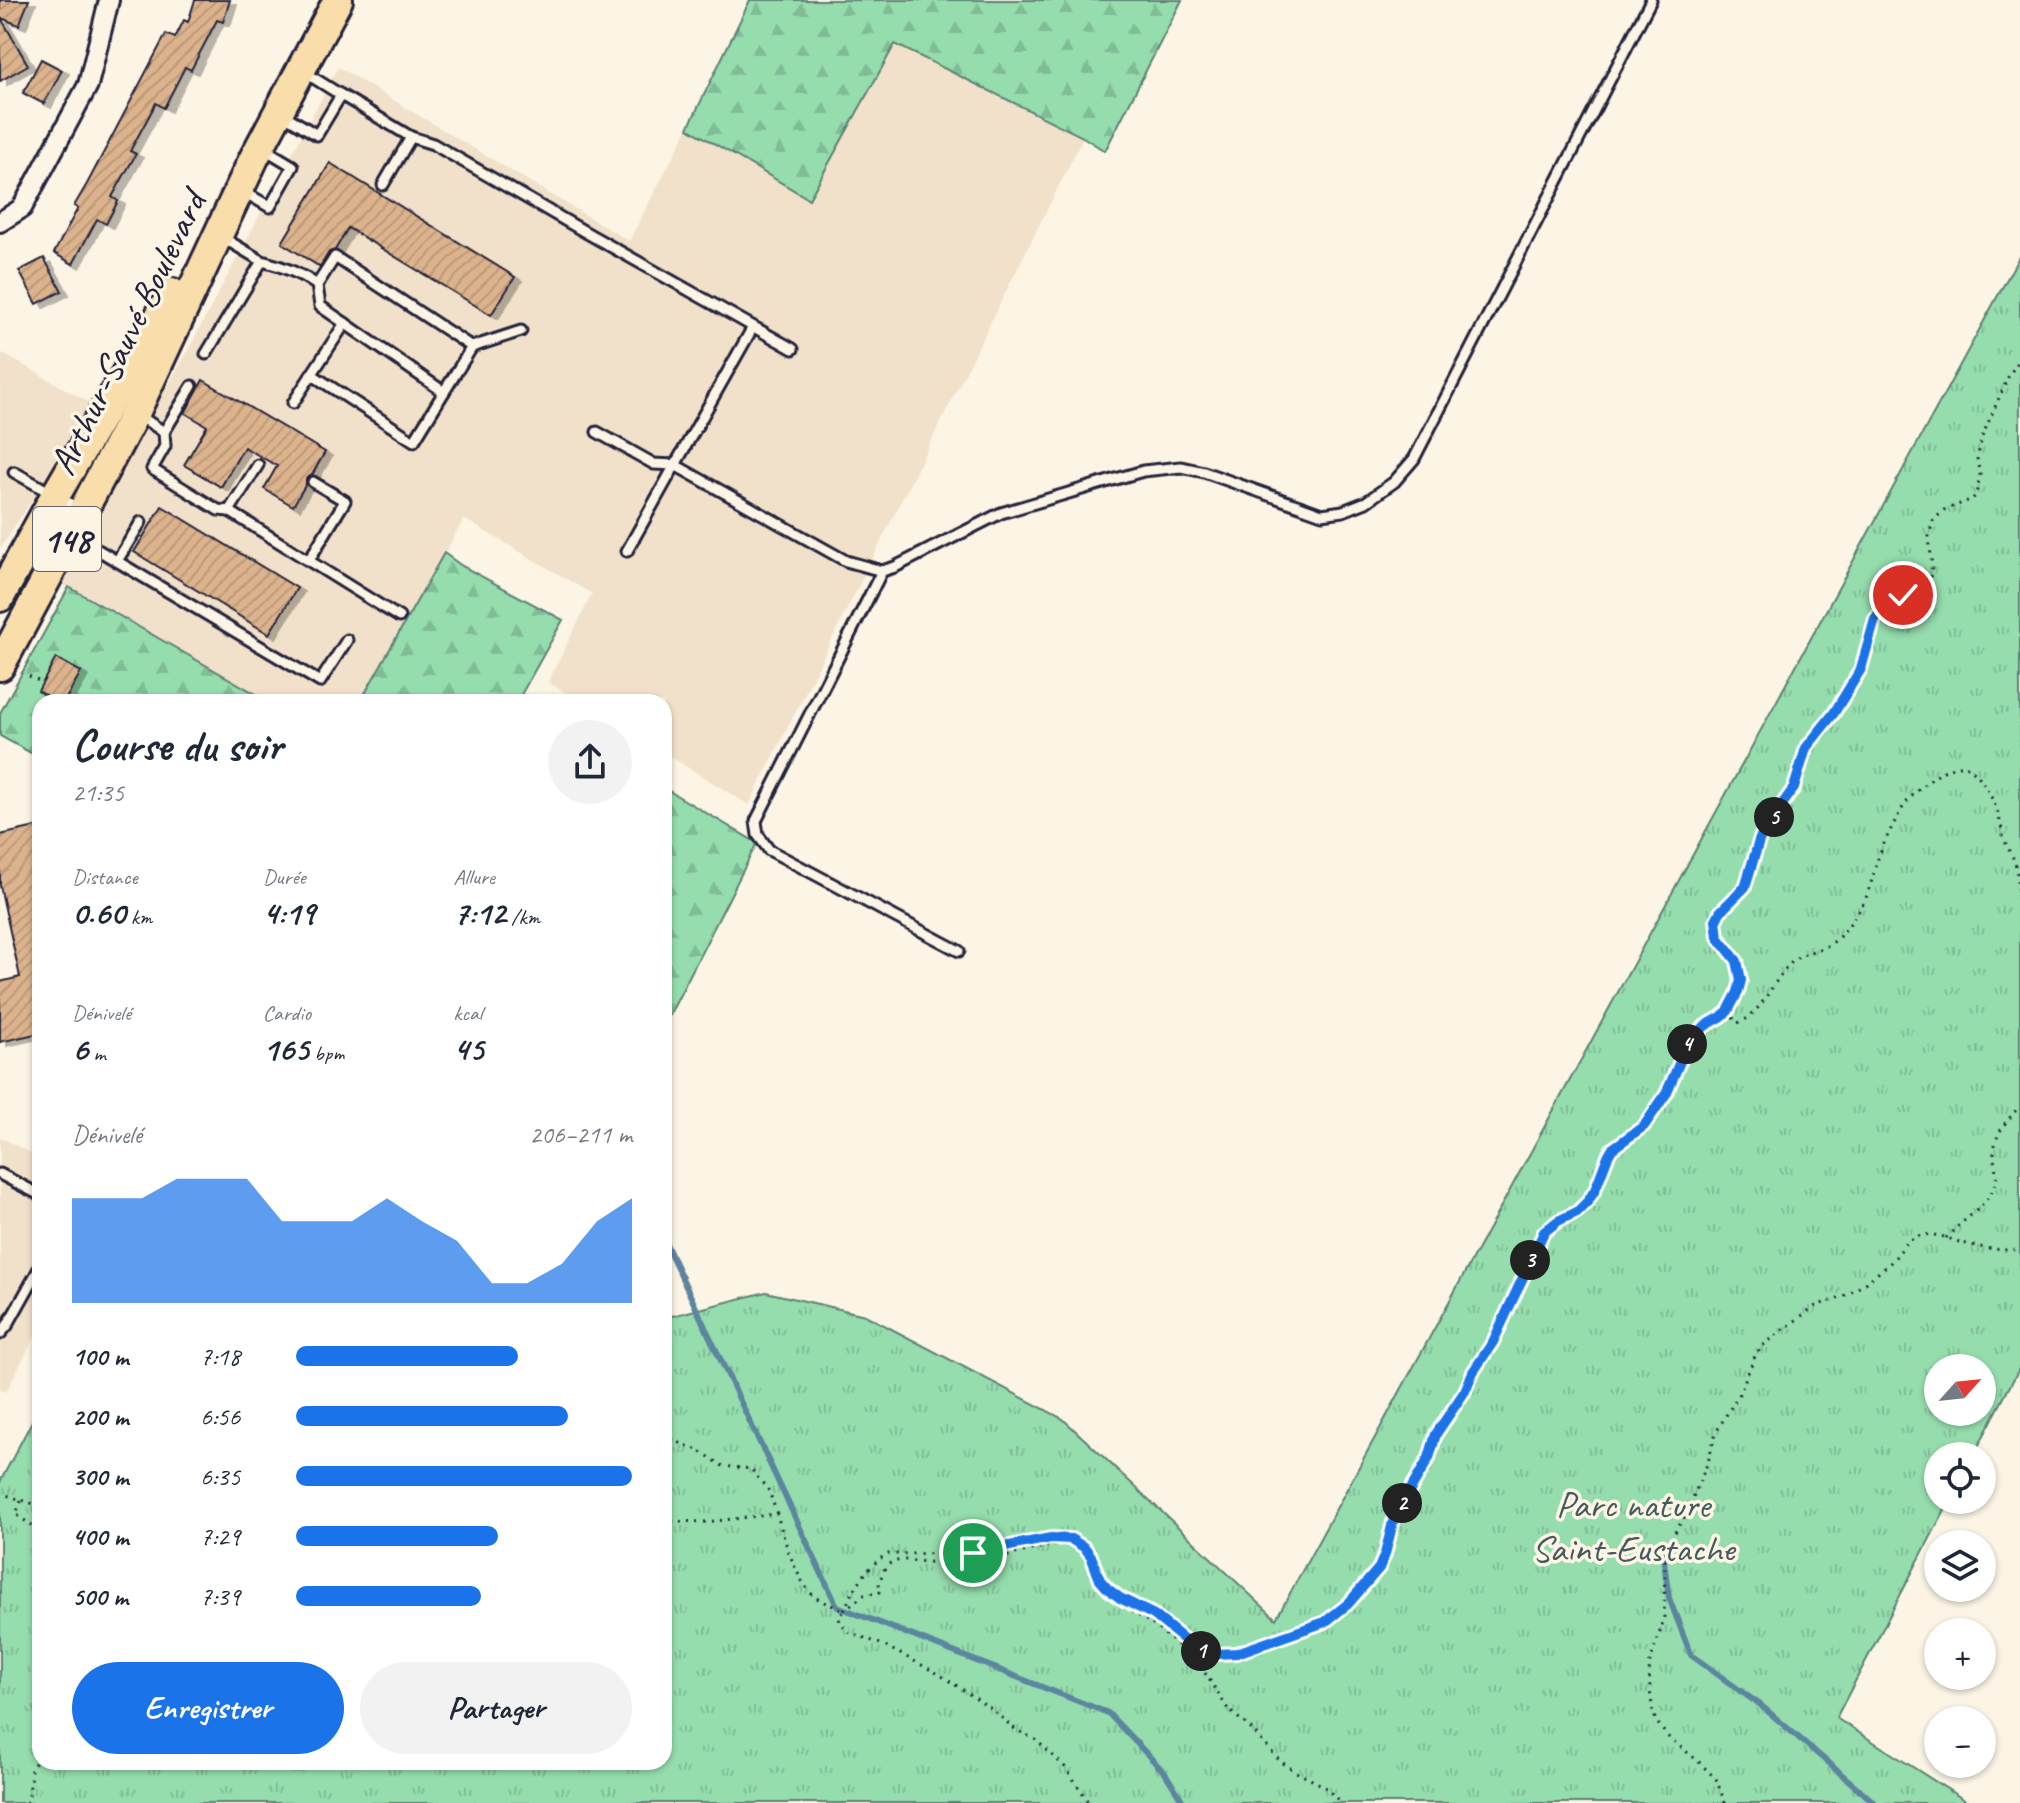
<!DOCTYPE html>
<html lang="fr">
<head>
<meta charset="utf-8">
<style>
	:root { --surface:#fff; --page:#f2f2f3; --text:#1f2937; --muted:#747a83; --accent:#1a73e8 }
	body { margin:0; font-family:Caveat,sans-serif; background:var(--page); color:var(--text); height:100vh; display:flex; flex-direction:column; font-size:30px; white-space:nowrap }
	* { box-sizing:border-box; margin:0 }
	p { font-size:26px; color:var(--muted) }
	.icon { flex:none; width:44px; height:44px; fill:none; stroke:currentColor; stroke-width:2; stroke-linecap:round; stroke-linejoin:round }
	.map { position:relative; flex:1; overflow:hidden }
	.drawer { position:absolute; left:32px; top:694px; width:640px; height:1076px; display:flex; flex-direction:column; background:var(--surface); border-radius:24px; box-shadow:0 2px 6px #0004 }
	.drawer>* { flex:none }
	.needle { width:52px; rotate:63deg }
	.controls { position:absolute; left:1924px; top:1354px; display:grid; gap:16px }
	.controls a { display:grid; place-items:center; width:72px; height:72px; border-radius:50%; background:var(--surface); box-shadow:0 2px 6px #0004; font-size:40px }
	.pin { position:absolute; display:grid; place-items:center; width:68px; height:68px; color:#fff; margin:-34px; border:4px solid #fff; border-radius:50%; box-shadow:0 2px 8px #0007 }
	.km { position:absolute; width:40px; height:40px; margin:-20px; border-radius:50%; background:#222; color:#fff; font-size:22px; line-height:40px; text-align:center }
	.round { display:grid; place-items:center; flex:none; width:84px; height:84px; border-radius:42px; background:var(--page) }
	.headline { display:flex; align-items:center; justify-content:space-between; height:136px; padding:0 40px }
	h1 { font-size:44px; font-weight:600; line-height:60px }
	.stats { display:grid; grid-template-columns:repeat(3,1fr); gap:12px; height:136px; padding:8px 40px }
	.stats div { display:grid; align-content:center }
	.stats b { font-size:34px; font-weight:600 }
	.stats small { font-size:22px; font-weight:400 }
	.stats p { font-size:22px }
	.chart { height:224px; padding:16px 40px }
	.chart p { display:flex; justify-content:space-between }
	.chart svg { width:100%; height:144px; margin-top:8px; fill:var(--accent); opacity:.7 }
	.button { display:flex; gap:16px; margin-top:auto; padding:16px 40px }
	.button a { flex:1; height:92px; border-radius:48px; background:var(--accent); color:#fff; font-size:32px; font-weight:600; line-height:92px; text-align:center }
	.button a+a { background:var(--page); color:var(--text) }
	ul { padding:0 40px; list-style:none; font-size:26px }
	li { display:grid; grid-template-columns:128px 96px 1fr; align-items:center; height:60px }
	li i { height:20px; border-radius:10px; background:var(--accent) }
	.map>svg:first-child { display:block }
	.built { fill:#f2e1ca }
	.forest { fill:url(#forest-firs); stroke:#5c8074; stroke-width:2 }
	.park { fill:url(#park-tufts); stroke:#5c8074; stroke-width:2; fill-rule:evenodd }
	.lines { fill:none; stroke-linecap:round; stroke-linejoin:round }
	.stream { stroke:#5b859f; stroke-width:6 }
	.building { fill:url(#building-hatch); stroke:#22223b; stroke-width:2; filter:url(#shadow) }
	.service-casing { stroke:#22223b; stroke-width:15 }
	.minor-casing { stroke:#22223b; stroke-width:24 }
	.primary-casing { stroke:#22223b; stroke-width:34 }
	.path { stroke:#22223b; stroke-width:3; stroke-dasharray:2 6; stroke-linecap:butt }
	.service { stroke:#fcf5e5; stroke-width:9 }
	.minor { stroke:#fcf5e5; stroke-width:18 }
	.primary { stroke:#f9deab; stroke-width:28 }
	.route-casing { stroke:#fff; stroke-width:16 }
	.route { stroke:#1a73e8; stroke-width:10 }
	.labels { text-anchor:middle; stroke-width:7; stroke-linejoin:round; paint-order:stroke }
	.shield { fill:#fcf5e5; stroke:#63616e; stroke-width:2 }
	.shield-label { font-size:36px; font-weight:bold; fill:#22223b }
	.street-label { font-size:38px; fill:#22223b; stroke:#fcf5e5 }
	.park-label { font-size:38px; fill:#445a5d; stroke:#fcf5e5 }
</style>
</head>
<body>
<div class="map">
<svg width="2020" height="1803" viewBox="0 0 2020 1803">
	<defs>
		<pattern id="forest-firs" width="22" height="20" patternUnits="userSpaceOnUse" patternTransform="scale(2)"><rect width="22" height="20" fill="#95ddad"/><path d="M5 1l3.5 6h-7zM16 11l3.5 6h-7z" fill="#80bd96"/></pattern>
		<pattern id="park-tufts" width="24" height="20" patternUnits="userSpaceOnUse" patternTransform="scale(2)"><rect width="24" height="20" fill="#95ddad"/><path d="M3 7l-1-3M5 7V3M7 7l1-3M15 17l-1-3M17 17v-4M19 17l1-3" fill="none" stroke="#80bd96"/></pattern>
		<pattern id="building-hatch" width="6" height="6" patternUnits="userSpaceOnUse" patternTransform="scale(2)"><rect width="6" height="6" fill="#dcb38c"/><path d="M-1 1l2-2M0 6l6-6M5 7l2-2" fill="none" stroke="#bc9a7a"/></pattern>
		<filter id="shadow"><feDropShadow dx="7" dy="4" stdDeviation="0" flood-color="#0004"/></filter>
	</defs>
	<rect width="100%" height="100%" fill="#fcf5e5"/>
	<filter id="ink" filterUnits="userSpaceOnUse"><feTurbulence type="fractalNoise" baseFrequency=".0125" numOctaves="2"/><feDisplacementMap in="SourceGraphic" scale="16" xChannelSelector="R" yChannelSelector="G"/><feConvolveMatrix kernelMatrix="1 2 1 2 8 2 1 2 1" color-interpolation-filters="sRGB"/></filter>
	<g filter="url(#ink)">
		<!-- built -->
		<g class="built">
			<polygon points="895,44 1083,138 749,805 664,753 664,702 581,702 548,682 592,594 464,519 360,702 270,702 55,580 186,354 338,67 629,241 688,128 810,198"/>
			<polygon points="0,352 94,405 0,549"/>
			<polygon points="0,1137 40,1158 40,1327 6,1392 0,1389"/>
		</g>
		<!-- forest -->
		<g class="forest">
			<polygon points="750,0 1182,0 1105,151 1083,137 895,44 809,199 688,128"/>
			<polygon points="444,553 462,566 563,620 518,700 520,702 360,702"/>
			<polygon points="69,587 270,702 40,702 40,758 0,736 0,713"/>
			<polygon points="664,788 757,843 664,1026"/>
		</g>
		<!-- park -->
		<path class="park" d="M2020 255V1367L1973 1456H1938V1500H1950L1836 1718 1969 1803H0V1482L40 1406V1762H664V1318L766 1292 865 1315 1063 1419 1276 1619ZM1938 1368H1982V1412H1938Z"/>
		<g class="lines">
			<!-- stream -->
			<g class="stream">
				<polyline points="664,1240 837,1606 1108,1713 1165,1773 1184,1803"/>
				<polyline points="1663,1555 1669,1598 1691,1655 1764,1708 1875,1803"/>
			</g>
		</g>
		<!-- building -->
		<g class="building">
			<polygon points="0,0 29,0 19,25 1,18 28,65 0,81"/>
			<polygon points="195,0 230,0 223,22 217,20 191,70 185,67 164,108 156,103 130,151 136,154 112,197 118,201 106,224 97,219 73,264 54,253 78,208 74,206 87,184 166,34 175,38 184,20 188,22"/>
			<polygon points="41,59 62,70 44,104 23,93"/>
			<polygon points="330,163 515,277 491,315 348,228 335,250 329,252 320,267 282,243"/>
			<polygon points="44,258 62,291 37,304 19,271"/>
			<polygon points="203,380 325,452 312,475 306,479 306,484 293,506 264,489 277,466 244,447 221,487 184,465 207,426 185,413"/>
			<polygon points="162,506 297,588 269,634 134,552"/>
			<polygon points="56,658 81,672 64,702 42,702 45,695 38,691"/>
			<polygon points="40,826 40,1033 0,1042 0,982 20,977 0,886 0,835"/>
		</g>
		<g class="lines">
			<defs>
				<g id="service">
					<polyline points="341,95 411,137 383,185"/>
					<polyline points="281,113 317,135 341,95 304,72"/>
					<polyline points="411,137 433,144 587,233 793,349"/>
					<polyline points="244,192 270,207 293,166 263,148"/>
					<path d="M262 261C282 266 299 272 317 285L320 306 444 392 472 347 335 257 317 285"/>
					<polyline points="753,327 675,465 846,561 882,571 895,567 1001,513 1143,471 1181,467 1204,472 1322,514 1343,511 1366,502 1394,482 1414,459 1651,0"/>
					<polyline points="472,347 521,331"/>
					<polyline points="206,354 262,261 220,236"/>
					<polyline points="311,374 414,441 444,392"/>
					<polyline points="293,403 345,323"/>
					<polyline points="138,415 164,432 165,446 152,469 218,510 229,511 399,617"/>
					<polyline points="164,432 192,386"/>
					<polyline points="597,432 654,464 675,465 627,551"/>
					<polyline points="14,472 81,510"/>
					<polyline points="229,511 258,465"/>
					<polyline points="46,519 320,682 347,640"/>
					<polyline points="309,560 345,501 313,482"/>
					<polyline points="117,561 141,522"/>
					<polyline points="882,571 756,821 758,835 769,850 959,951"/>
					<polyline points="0,1174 40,1195"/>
					<polyline points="0,1334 7,1326 40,1267"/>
				</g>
				<polyline id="minor" points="0,222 22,208 88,85 109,0"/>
				<g id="primary">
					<polyline points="0,597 55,496 173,293"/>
					<polyline points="0,666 135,413 254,158 338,0"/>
				</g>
			</defs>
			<!-- service casing -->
			<use href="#service" class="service-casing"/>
			<!-- minor casing -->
			<use href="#minor" class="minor-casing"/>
			<!-- primary casing -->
			<use href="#primary" class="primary-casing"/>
			<!-- path -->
			<g class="path">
				<polyline points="29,676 42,683"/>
				<path d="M1728 1011 1737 1023C1759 1018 1773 981 1789 965 1800 953 1813 952 1827 946 1839 940 1848 926 1856 915 1868 899 1871 883 1876 864 1882 847 1890 830 1899 814 1908 797 1926 782 1942 772 1968 757 1977 772 1989 793 1994 802 1998 811 2000 821 2002 827 2002 833 2004 839 2008 849 2014 857 2016 867 2019 884 2016 900 2020 916"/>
				<path d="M1946 1238C1961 1220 1985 1209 1994 1187 1999 1176 1994 1166 1994 1155 1994 1134 2007 1120 2020 1106"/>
				<polyline points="664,1440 670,1439 698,1450 723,1466 751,1469 769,1491 777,1514"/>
				<polyline points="0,1493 40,1506"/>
				<polyline points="21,1501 16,1514 40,1532"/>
				<path d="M664 1521 706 1522 777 1514C783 1536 796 1581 814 1596 822 1602 834 1606 844 1610L839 1617 840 1622 849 1632 883 1645 939 1674 990 1708 1015 1729 1036 1740 1066 1768 1089 1803"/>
				<path d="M844 1610C854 1589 867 1565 888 1554L973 1553 1036 1540 1062 1538 1071 1539 1085 1548 1091 1556 1100 1580 1120 1598 1154 1615 1197 1650 1225 1655 1237 1653 1325 1622 1341 1612 1372 1578 1385 1554 1394 1518 1429 1458 1436 1434 1465 1391 1473 1372 1493 1342 1544 1232 1558 1221 1577 1212 1588 1201 1595 1190 1612 1149 1644 1126 1666 1094 1688 1043 1705 1026 1721 1017 1728 1011 1738 992 1741 980 1737 961 1718 937 1716 928 1720 912 1745 887 1759 841 1763 831 1794 788 1806 748 1834 713 1861 669 1875 619 1890 601 1923 585 1930 578 1932 568 1929 536 1933 521 1944 510 1973 499 1976 494 1980 475 1977 460 1982 437 2009 375 2020 359"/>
				<polyline points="844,1610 864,1595 880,1592 879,1583 884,1570 889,1564 896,1561 905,1560 940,1563 984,1562 1051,1545 1074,1544 1085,1551 1092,1570 1105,1591 1118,1603 1149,1622 1178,1645 1205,1673 1228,1709 1250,1728 1280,1761 1298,1773 1324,1786 1341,1803"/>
				<polyline points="26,1803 29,1796 31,1770 40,1755"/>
				<path d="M1725 1803 1716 1779 1697 1760 1667 1736 1656 1721 1653 1713 1650 1690 1649 1665 1664 1619 1665 1553 1668 1543 1684 1518 1694 1495 1708 1462 1716 1432 1739 1394 1754 1358 1761 1347 1812 1308C1825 1301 1839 1301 1852 1292 1865 1283 1879 1273 1891 1262 1901 1252 1907 1237 1923 1235 1935 1233 1947 1238 1959 1242 1977 1247 2001 1252 2020 1249"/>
			</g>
			<!-- service -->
			<use href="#service" class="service"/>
			<!-- minor -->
			<use href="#minor" class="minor"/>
			<!-- primary -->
			<use href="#primary" class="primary"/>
		</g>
	</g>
	<g class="lines" filter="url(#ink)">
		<defs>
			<polyline id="route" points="973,1553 1051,1538 1071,1539 1085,1548 1091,1556 1100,1580 1108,1589 1120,1598 1154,1615 1197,1650 1216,1654 1237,1653 1325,1622 1348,1604 1379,1568 1385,1554 1394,1518 1429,1458 1436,1434 1465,1391 1473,1372 1493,1342 1544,1232 1558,1221 1577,1212 1588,1201 1595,1190 1608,1156 1612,1149 1644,1126 1666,1094 1688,1043 1705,1026 1721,1017 1728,1011 1738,992 1741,980 1737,961 1718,937 1716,920 1720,912 1745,887 1759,841 1763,831 1794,788 1806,748 1834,713 1861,669 1875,619 1890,601 1903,595"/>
		</defs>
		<!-- route casing -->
		<use href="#route" class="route-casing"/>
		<!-- route -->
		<use href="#route" class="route"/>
	</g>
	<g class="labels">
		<!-- shield labels -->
		<rect class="shield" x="33" y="507" width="68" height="64" rx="6"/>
		<g class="shield-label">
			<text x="67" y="552">148</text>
		</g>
		<!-- street labels -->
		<g class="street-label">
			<text transform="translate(127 333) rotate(-64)" y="13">Arthur-Sauvé Boulevard</text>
		</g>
		<!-- park labels -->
		<g class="park-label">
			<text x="1633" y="1517">Parc nature<tspan x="1633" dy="44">Saint-Eustache</tspan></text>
		</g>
	</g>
</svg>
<div class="controls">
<a><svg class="needle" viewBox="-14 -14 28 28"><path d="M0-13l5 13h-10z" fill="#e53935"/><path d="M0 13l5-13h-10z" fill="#747a83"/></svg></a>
<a><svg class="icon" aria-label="locate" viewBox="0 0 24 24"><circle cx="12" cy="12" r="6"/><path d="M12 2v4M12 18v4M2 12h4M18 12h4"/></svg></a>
<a><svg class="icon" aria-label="layers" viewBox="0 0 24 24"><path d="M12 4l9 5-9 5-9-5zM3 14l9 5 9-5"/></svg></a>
<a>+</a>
<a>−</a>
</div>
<div class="pin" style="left:973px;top:1553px;background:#1e9e55"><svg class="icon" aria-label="arrive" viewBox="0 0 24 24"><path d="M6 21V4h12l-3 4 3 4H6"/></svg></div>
<div class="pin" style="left:1903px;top:595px;background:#d93025"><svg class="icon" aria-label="check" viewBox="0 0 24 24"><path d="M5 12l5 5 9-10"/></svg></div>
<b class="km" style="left:1201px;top:1651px">1</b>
<b class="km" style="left:1402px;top:1503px">2</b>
<b class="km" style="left:1530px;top:1260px">3</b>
<b class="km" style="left:1687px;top:1044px">4</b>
<b class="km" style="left:1774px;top:817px">5</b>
<section class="drawer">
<div class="headline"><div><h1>Course du soir</h1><p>21:35</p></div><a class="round"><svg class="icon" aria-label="share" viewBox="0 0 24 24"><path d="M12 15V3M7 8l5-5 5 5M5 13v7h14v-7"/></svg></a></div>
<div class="stats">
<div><p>Distance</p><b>0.60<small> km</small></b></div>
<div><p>Durée</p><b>4:19</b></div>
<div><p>Allure</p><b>7:12<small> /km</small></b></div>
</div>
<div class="stats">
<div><p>Dénivelé</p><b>6<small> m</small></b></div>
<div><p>Cardio</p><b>165<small> bpm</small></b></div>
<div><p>kcal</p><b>45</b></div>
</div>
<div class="chart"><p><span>Dénivelé</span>206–211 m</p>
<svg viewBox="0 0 160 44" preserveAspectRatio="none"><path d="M0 44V12L10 12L20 12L30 6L40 6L50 6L60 19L70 19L80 19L90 12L100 19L110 25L120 38L130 38L140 32L150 19L160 12V44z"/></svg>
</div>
<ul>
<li><b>100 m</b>7:18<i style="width:66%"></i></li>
<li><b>200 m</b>6:56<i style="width:81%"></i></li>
<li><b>300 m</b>6:35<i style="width:100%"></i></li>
<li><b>400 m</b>7:29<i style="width:60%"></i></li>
<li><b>500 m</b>7:39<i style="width:55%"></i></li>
</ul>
<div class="button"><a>Enregistrer</a><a>Partager</a></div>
</section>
</div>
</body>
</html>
